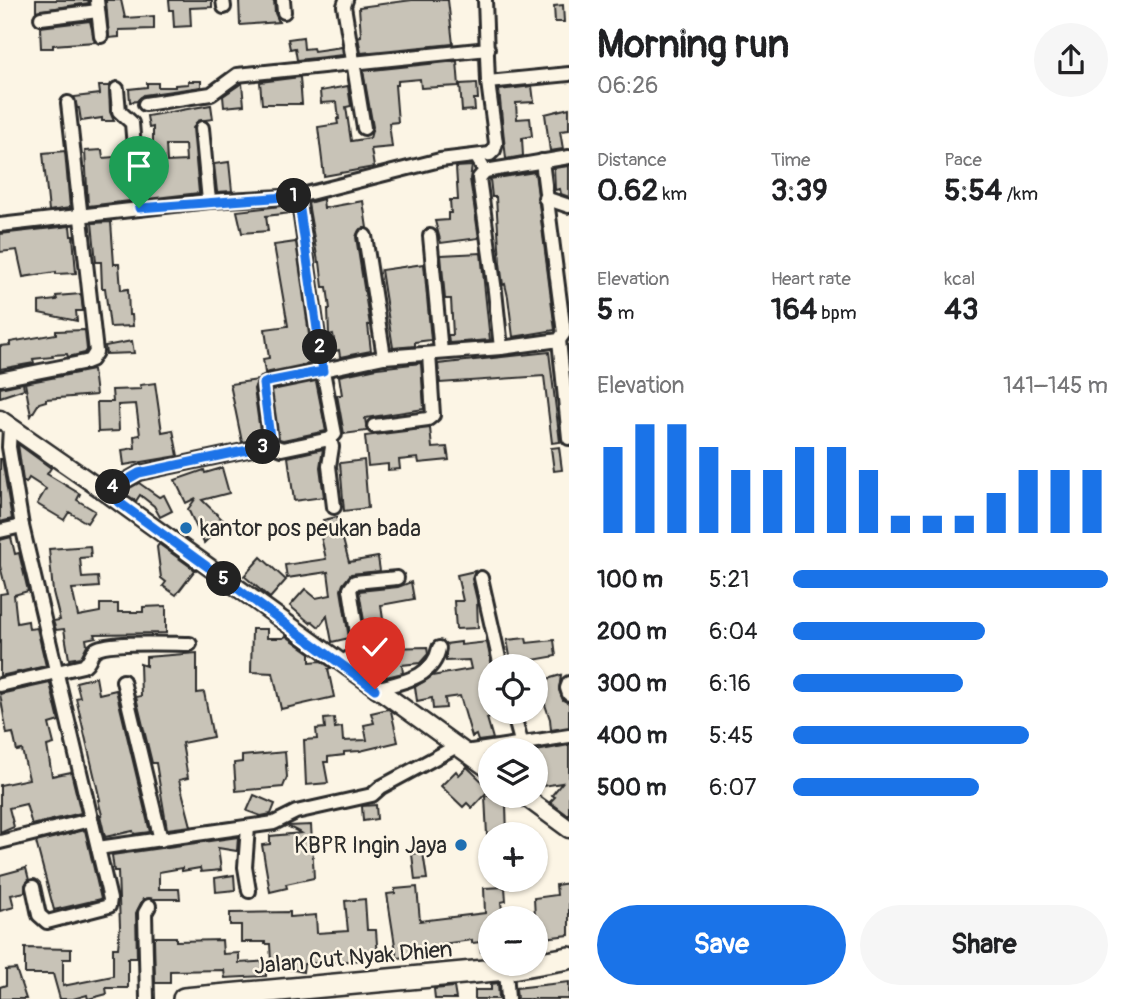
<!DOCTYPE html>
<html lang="en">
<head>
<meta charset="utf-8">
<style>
	:root { --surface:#fff; --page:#f6f6f6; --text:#202124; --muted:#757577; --accent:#1a73e8 }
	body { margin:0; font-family:Pangolin,sans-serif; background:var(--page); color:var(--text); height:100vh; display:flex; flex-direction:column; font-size:26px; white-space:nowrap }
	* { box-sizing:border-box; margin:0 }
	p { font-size:23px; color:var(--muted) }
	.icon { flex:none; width:38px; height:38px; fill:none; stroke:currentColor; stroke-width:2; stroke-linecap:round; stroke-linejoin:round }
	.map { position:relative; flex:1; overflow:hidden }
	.panel { display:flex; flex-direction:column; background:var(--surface); width:567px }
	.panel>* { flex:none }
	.buttons { position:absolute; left:478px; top:654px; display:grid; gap:14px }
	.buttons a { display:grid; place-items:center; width:70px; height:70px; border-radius:50%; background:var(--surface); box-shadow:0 2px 5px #0004; font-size:35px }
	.pin { position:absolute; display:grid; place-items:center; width:60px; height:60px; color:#fff; margin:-72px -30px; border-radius:50% 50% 50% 0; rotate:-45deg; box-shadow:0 0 7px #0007 }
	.pin .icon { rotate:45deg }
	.km { position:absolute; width:35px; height:35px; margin:-18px; border-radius:50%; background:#222; color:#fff; font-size:19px; line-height:35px; text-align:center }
	.round { display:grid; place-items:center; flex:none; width:74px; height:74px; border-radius:37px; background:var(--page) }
	.overview { display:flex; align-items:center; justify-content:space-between; height:119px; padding:0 28px }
	h1 { font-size:38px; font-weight:700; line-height:52px }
	.metrics { display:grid; grid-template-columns:repeat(3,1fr); gap:10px; height:119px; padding:7px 28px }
	.metrics div { display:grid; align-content:center }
	.metrics b { font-size:30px; font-weight:700 }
	.metrics small { font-size:19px; font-weight:400 }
	.metrics p { font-size:19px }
	.chart { height:196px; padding:14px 28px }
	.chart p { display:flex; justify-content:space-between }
	.chart svg { width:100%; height:126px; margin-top:7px; stroke:var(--accent); stroke-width:6 }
	.button { display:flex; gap:14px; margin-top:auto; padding:14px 28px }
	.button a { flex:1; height:80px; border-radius:42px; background:var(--accent); color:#fff; font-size:28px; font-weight:700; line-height:80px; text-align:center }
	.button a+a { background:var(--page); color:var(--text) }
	ul { padding:0 28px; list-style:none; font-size:23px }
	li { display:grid; grid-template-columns:112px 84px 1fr; align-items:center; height:52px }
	li i { height:18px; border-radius:9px; background:var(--accent) }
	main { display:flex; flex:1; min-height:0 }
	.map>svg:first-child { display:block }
	.building { fill:#c8c3b7; stroke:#2b2b2b; stroke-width:2; fill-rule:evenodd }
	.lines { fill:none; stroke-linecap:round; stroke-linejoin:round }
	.minor-casing { stroke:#2b2b2b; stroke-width:18 }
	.tertiary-casing { stroke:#2b2b2b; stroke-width:21 }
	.trunk-casing { stroke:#2b2b2b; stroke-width:26 }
	.minor { stroke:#fcf5e5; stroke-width:12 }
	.tertiary { stroke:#fcf5e5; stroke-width:16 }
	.trunk { stroke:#fcf5e5; stroke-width:21 }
	.route-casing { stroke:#fff; stroke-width:14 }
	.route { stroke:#1a73e8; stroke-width:9 }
	.poi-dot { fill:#1f6fb2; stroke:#fcf5e5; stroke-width:2.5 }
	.labels { text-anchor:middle; stroke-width:5; stroke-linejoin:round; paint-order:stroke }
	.poi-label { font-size:23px; fill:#2b2b2b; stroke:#fcf5e5; text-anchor:start }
	.street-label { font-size:23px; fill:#2b2b2b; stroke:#fcf5e5 }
</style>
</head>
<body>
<main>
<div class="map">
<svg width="569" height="999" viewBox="0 0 569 999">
	<rect width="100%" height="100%" fill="#fcf5e5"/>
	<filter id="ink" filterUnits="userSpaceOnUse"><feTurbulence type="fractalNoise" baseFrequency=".0143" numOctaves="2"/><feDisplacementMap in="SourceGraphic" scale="14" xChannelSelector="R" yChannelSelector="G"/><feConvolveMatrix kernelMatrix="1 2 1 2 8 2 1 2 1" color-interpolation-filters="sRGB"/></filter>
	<g filter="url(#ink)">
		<!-- building -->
		<g class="building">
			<polygon points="36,0 88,0 89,3 36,11"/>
			<polygon points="106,0 121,0 125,18 154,16 154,29 119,30 119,37 109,38"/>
			<polygon points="169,0 212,0 212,7 190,8 191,26 174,27 173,10 170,10"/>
			<polygon points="239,0 274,0 275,13 279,22 240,25"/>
			<polygon points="412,0 448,0 453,44 361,53 358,37 361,36 359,7"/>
			<polygon points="563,5 564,22 555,22 554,6"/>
			<polygon points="90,21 95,42 53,45 53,48 41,48 40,27"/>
			<polygon points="303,37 304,49 313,48 314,51 342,47 343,55 297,60 295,48 290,49 288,39"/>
			<polygon points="457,61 459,86 421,88 420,79 398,81 398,85 395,85 398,122 389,123 392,147 371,149 374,167 324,176 318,127 338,124 337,119 339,119 337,102 321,103 320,91 348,86 351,106 346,107 351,141 370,138 373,127 363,71"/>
			<polygon points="300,77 302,104 262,104 260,82"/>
			<polygon points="188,81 201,81 201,87 144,95 137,101 130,102 129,89 147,87 147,83 158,83 158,87 175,87 175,85 188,84"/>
			<polygon points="242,83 244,105 224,107 223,96"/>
			<polygon points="477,83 478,99 474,99 475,110 462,111 460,84"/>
			<polygon points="99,86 109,86 110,112 114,121 102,121 102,118 81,121 79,108 77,108 74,97 100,94"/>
			<polygon points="532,86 534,102 516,103 517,119 530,118 532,136 522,138 523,156 506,159 499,90"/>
			<path d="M211 105 213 119 198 121 193 128 199 193 147 199V183L151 182 150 162H146L145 149 153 148V127L149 128 147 116ZM166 145H185L186 161 167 162Z"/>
			<polygon points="569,108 569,130 560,131 563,149 550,151 545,114"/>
			<polygon points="102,150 103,158 126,156 130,201 88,206 85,151"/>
			<polygon points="65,151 70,208 49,211 43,153"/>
			<polygon points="229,162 232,191 217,192 214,164"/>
			<polygon points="472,166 470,179 479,238 441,243 435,221 448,220 448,213 451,213 450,200 458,200 456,167"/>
			<polygon points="569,166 569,197 561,194 560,189 555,190 554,168"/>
			<polygon points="535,172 555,330 513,337 508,297 505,284 503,285 500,263 496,197 492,197 490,179"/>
			<polygon points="323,199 324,208 363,201 367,228 359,230 356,237 370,325 368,325 371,351 340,357 339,350 336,351 333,334 329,335 328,309 330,309 327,287 323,287 320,262 318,262 308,203"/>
			<polygon points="290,205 292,213 266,216 268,231 242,233 237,211"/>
			<polygon points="111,222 114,264 119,264 121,290 128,289 129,315 132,315 133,326 110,327 105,288 102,288 101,262 96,262 92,223"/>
			<polygon points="70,226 71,236 73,236 76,273 56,274 56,272 23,277 17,250 0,252 0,234"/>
			<polygon points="296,242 313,363 265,373 263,359 269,358 265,329 288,326 274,245"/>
			<polygon points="481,253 490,340 449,343 448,335 453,335 451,299 445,299 441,255"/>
			<polygon points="424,264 431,340 415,342 415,346 393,348 381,270"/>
			<polygon points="81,294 83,311 76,311 77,321 39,313 39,302 57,300 56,296"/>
			<polygon points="85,330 87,350 85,353 68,357 67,354 52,355 53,357 33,359 34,363 0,369 0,346 10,345 10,342 56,334 56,331"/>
			<polygon points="132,341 134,353 106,354 105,346"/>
			<polygon points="549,352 560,442 552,443 544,376 440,383 438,364"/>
			<polygon points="421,363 424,409 365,418 367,431 344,434 337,395 342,395 339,376 377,368"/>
			<polygon points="93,370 96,395 46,399 46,401 39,403 31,416 25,383"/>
			<polygon points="258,380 254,389 261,438 242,442 230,384"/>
			<polygon points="316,381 326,431 283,440 279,439 272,390"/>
			<polygon points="23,383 24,389 0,397 0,388"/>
			<polygon points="155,383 162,432 173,430 178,456 124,465 122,450 135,448 134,436 140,435 136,404 118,405 119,431 98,432 97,402 113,402 112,390 141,389 140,385"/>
			<polygon points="430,428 432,448 447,447 449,460 419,463 418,458 399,460 400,469 388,470 388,464 368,466 365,436"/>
			<polygon points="18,444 51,468 47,474 80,494 77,500 95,511 87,523 69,512 64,520 37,504 46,489 29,478 26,483 23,481"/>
			<polygon points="559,447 562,470 554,471 551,448"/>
			<polygon points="323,449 320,467 324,497 294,501 288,457"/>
			<polygon points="0,459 2,459 12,519 0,522"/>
			<polygon points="364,460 368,508 344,511 340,463"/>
			<polygon points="222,468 229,493 202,500 225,522 204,543 188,509 196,498 186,503 175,480 204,470 205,473"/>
			<polygon points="139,483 159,497 164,495 172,511 160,517 154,506 140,495 136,501 123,492"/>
			<polygon points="337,517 349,562 378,557 380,571 351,574 343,584 341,590 349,638 332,642 327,616 319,627 312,621 310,623 290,606 305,589 316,598 331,595 328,572 287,578 285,565 326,559 321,537 327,535 323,520"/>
			<polygon points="11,537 15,554 19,553 28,591 14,595 17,623 28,621 29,629 37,628 46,666 0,676 0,594 7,593 0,566 0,540"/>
			<polygon points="159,544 195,570 176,595 163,586 166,582 161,578 157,547"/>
			<polygon points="90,546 91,557 80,558 82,578 98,577 99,587 72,589 78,616 100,612 100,604 118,604 118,612 143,612 143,607 166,606 166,633 95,634 96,637 86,639 87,645 81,657 69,659 64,629 56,630 53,621 60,620 53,592 49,549"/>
			<polygon points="261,557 286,580 270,598 244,576"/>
			<polygon points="475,571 472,579 477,600 478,628 456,629 454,601 463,601 457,575"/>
			<polygon points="411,582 414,599 381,605 387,648 427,647 428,654 420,663 402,665 403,673 386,677 385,666 379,666 378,651 365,667 359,662 368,645 359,591 398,587"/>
			<polygon points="252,629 267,629 267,638 283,638 286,636 310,653 310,662 321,661 331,668 328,669 334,697 281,709 273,673 251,672"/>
			<polygon points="526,638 527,643 554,640 556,656 533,660 534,667 512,667 507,640"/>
			<polygon points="461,642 461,645 487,642 492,667 490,667 490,717 487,718 493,739 478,741 476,735 472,737 460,696 445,698 446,708 433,709 432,698 417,701 415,687 432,676 471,669 469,660 446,661 446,644"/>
			<polygon points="197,653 197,693 204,692 213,737 182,743 188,778 179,780 191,826 167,829 156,763 152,763 136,697 141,696 140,664 146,666 146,657"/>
			<polygon points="561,675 559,690 563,700 569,703 569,727 551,730 550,719 537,682"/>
			<polygon points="96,677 99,694 116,690 150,832 134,834 133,831 105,837 100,815 102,815 98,800 100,800 76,698 80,697 76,682"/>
			<polygon points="50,683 59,721 49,724 54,744 47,746 52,776 71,772 81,813 32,825 26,804 9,808 14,827 0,833 0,785 29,779 22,750 17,751 13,733 7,734 0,694"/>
			<polygon points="388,709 391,711 398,742 360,751 344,752 344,755 328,757 328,762 324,762 328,783 306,785 304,740 317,739 316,729 325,728 324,719 334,718 335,728 342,727 343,741 367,740 364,725 374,723 371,713"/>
			<polygon points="569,745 569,816 550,802 555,797 552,795 562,783 536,787 536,751"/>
			<polygon points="285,752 287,777 283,787 236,791 234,763 242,762 242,756"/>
			<polygon points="467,767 490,789 472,808 467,803 463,807 441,786 456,771 459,775"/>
			<polygon points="254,795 275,804 271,814 261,816 247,811"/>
			<polygon points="485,796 509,796 510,805 506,805 507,835 487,835"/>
			<polygon points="376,805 377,819 363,821 362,806"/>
			<polygon points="311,825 314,878 286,884 287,888 270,892 262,845 270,844 270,836 301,833 287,826"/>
			<polygon points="85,830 101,899 54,910 36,842"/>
			<polygon points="238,837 237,851 218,848 221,870 201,872 200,868 182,871 182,868 159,872 159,889 179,889 180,899 143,899 136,913 137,958 128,958 128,988 106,988 107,994 88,999 87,995 73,999 60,999 53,974 25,974 25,948 71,949 71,959 63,959 63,986 113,976 113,948 118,948 120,927 118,871 114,871 112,855"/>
			<polygon points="423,852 427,879 415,880 412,854"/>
			<polygon points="26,868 29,880 25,885 25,892 11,895 14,907 0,911 0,875"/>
			<polygon points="234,875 235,890 216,892 215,878"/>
			<polygon points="569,883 569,935 536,939 534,898 557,895 556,885"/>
			<polygon points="417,887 420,921 485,913 484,888 505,887 506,901 501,902 503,919 490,919 490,951 481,952 480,942 472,943 472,940 442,944 443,954 397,958 387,894 395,893 395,889"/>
			<polygon points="365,899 367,930 376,930 378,959 304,964 303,972 290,969 266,970 266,976 225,978 224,970 170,971 170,983 155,983 154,937 176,937 176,941 222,940 223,954 239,953 239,963 271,961 270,944 265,944 265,942 241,942 241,925 230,925 230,913 290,912 290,917 316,915 317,933 348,931 345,901"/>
			<polygon points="16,969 26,999 0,999 0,987 6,985 6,970"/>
			<polygon points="569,982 569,999 517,999 516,988"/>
			<polygon points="498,983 499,999 475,999 475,990 491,990 491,984"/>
			<polygon points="454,987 456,999 435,999 434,989"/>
		</g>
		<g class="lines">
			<defs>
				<g id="minor">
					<polyline points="97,0 101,36"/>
					<polyline points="223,0 224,7"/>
					<polyline points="283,0 284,12"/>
					<polyline points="346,0 344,6 364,128"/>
					<polyline points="41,18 98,11"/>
					<polyline points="488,82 569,74"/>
					<polyline points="117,89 119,111 132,123 139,208"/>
					<polyline points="145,104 211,94 237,75 488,49"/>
					<polyline points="202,128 209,201"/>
					<polyline points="476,156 485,171 479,178 495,291 501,348"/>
					<polyline points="485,171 569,157"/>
					<polyline points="298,196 323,371 335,434 330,439 332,447 329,466 334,507"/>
					<polyline points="545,198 569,206"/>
					<polyline points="0,225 209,201 298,196 440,160 490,154 494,150 496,143 488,82 485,0"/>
					<polyline points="365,236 384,357"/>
					<polyline points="430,236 441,352"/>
					<polyline points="559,340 569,438"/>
					<polyline points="0,379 86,362 91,360 96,352 68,103"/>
					<polyline points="374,426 428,419 433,415 429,354"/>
					<polyline points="10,427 9,447 22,526 98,848 110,899 109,906 47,922 39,915 33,887"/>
					<polyline points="271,445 282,449 330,439"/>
					<polyline points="105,492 139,473 271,445 263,388 267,382 384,357 501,348 559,340 564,333 542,161"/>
					<polyline points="0,531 22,526"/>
					<polyline points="481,578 501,667"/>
					<polyline points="341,663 355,654 359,646 350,589 355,582 397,578"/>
					<polyline points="123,681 161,840"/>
					<polyline points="569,683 567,688 569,694"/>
					<path d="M0 685 83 666C91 662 89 654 96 649 109 641 171 644 190 644"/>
					<path d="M375 689C401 682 433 679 439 648"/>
					<polyline points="513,712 522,745"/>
					<polyline points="465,752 569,736"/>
					<polyline points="248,827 245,867 249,891"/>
					<polyline points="0,842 90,820"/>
					<polyline points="98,848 274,823 296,812 372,795 381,787 457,746"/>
					<polyline points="506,969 508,999"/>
					<polyline points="147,999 145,913 149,906"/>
				</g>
				<g id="tertiary">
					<polyline points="0,419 105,492 490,770"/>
					<polyline points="524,796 569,829"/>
				</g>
				<polyline id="trunk" points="184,999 506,969 569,958"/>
			</defs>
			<!-- minor casing -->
			<use href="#minor" class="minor-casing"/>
			<!-- tertiary casing -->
			<use href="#tertiary" class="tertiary-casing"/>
			<!-- trunk casing -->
			<use href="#trunk" class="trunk-casing"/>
			<!-- minor -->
			<use href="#minor" class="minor"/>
			<!-- tertiary -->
			<use href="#tertiary" class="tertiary"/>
			<!-- trunk -->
			<use href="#trunk" class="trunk"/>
		</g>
	</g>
	<g class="lines" filter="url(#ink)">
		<defs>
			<polyline id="route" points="139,208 298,196 323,371 267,382 263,384 271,445 139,473 105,492 375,689"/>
		</defs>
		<!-- route casing -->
		<use href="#route" class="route-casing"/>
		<!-- route -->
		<use href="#route" class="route"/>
	</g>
	<!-- markers -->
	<g class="poi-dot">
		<circle cx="186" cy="528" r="7"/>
		<circle cx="461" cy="845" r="7"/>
	</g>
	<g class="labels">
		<!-- poi labels -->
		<g class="poi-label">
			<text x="200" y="536">kantor pos peukan bada</text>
			<text x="447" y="853" text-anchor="end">KBPR Ingin Jaya</text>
		</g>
		<!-- street labels -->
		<g class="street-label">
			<text transform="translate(353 957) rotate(-5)" y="8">Jalan Cut Nyak Dhien</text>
		</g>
	</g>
</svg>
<div class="buttons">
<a><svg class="icon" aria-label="locate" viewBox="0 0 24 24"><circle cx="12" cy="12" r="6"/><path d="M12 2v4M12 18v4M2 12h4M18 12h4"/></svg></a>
<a><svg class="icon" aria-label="layers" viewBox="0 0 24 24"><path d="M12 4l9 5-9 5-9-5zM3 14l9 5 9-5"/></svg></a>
<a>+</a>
<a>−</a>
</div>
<div class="pin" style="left:139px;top:208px;background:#1e9e55"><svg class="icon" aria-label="arrive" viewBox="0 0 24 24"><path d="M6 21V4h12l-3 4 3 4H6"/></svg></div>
<div class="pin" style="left:375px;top:689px;background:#d93025"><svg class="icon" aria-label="check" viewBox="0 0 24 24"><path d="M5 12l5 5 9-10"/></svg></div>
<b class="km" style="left:294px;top:196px">1</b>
<b class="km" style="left:320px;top:347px">2</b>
<b class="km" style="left:263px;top:447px">3</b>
<b class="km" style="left:113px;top:487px">4</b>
<b class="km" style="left:224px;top:579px">5</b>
</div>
<section class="panel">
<div class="overview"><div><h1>Morning run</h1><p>06:26</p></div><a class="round"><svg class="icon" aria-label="share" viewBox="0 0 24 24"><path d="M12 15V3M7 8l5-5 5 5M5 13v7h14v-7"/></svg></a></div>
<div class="metrics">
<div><p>Distance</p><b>0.62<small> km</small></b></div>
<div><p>Time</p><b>3:39</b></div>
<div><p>Pace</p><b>5:54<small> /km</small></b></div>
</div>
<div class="metrics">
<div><p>Elevation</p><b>5<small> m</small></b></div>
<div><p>Heart rate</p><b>164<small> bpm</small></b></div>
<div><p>kcal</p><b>43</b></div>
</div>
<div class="chart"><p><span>Elevation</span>141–145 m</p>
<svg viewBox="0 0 160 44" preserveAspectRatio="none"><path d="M5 44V14M15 44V6M25 44V6M35 44V14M45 44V22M55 44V22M65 44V14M75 44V14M85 44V22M95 44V38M105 44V38M115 44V38M125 44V30M135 44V22M145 44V22M155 44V22"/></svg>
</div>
<ul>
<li><b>100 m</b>5:21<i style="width:100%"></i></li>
<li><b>200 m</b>6:04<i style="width:61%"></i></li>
<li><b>300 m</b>6:16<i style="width:54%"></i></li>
<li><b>400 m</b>5:45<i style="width:75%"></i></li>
<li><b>500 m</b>6:07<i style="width:59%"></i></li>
</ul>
<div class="button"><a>Save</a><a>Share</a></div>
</section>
</main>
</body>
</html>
